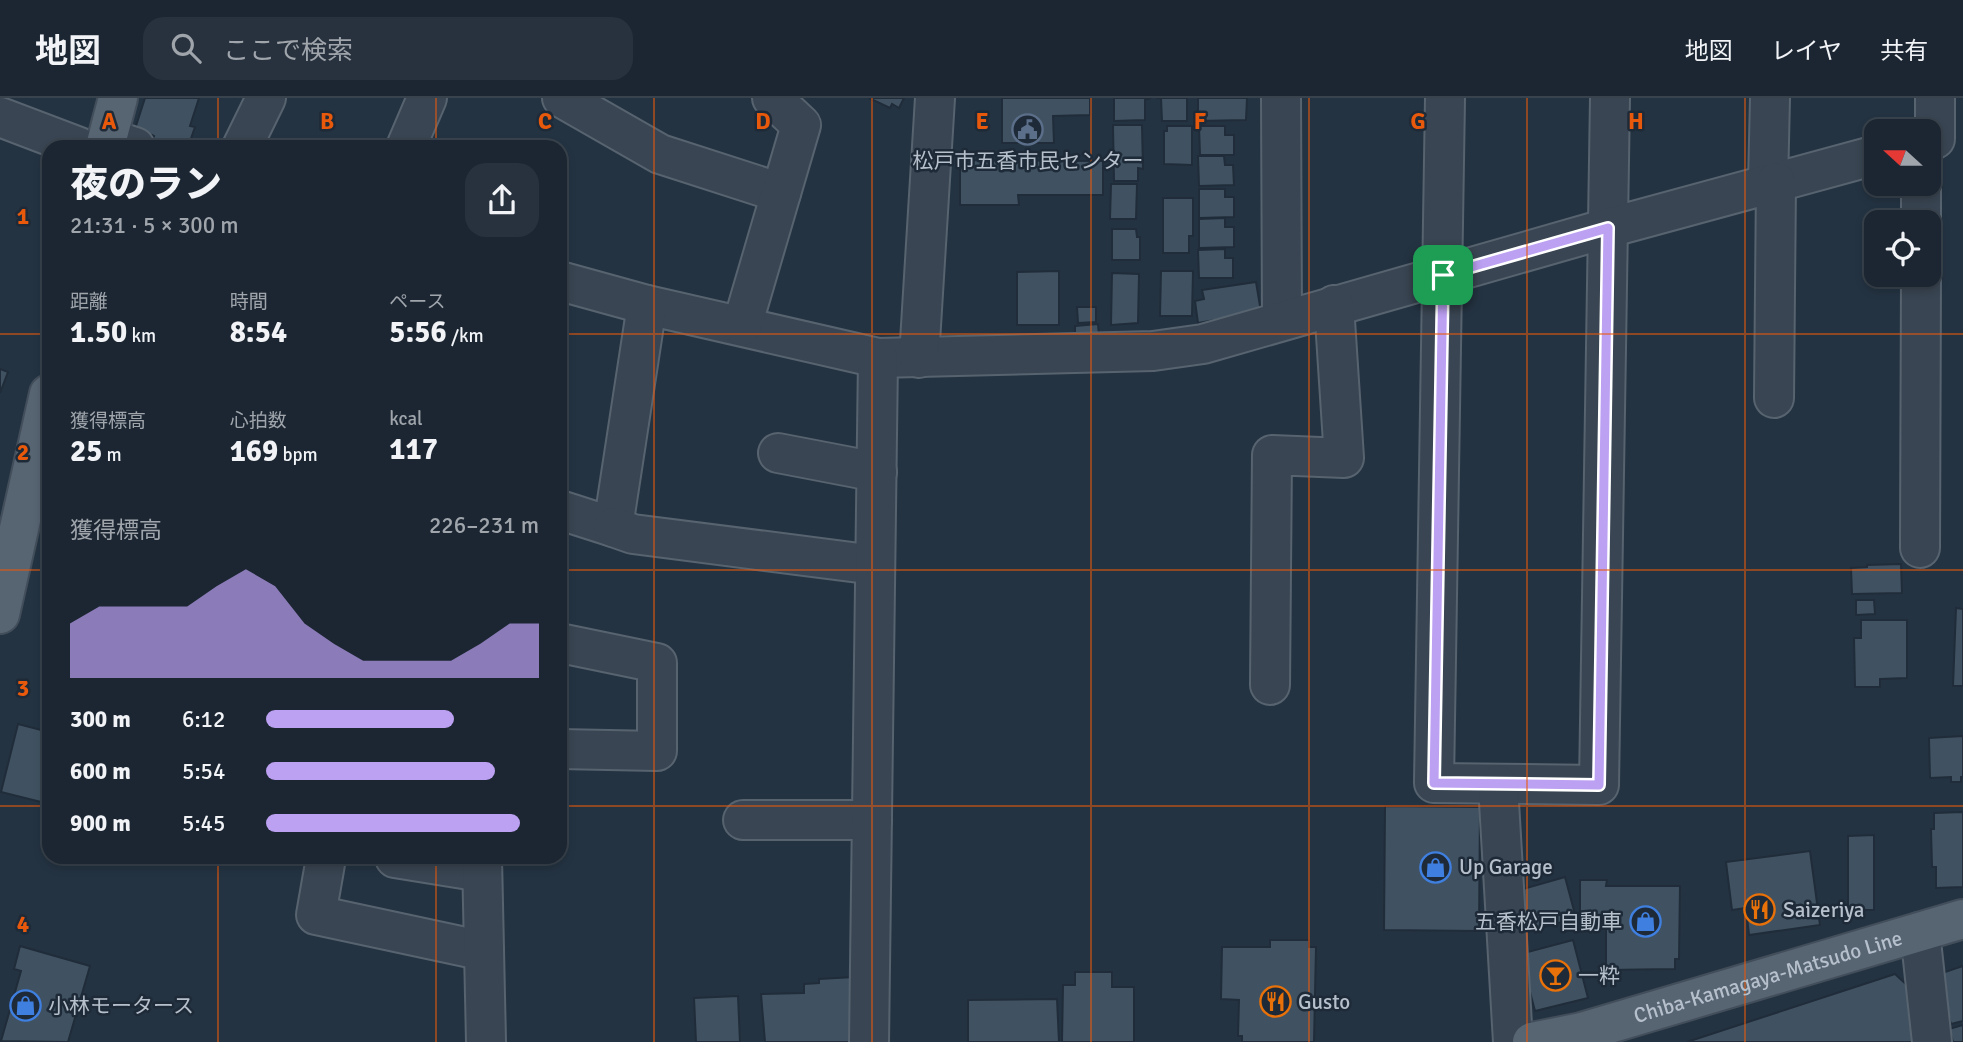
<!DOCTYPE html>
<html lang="ja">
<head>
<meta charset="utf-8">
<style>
	:root { --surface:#1b2632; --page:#28323e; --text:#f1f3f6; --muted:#a0a5ac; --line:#39434d; --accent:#bca0f2 }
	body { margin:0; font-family:Signika,"Noto Sans JP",sans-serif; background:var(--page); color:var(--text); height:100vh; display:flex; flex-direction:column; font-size:26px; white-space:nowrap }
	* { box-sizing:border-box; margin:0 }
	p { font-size:23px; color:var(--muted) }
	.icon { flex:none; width:38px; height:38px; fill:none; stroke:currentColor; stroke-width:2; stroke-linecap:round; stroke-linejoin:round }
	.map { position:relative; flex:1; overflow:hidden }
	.details { position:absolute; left:42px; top:42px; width:525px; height:724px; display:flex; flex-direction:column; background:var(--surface); border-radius:21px; box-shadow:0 4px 10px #0003,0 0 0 2px var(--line) }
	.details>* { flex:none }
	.needle { width:46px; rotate:291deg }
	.buttons { position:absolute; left:1864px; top:21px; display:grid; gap:14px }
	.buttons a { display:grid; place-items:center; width:77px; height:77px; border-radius:14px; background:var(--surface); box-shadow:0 4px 10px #0003,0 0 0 2px var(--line); font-size:35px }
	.pin { position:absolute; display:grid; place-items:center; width:60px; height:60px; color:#fff; margin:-30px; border-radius:14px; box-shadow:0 4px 10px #0006 }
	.round { display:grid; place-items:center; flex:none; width:74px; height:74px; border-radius:21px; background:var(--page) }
	.head { display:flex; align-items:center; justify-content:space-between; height:119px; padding:0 28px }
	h1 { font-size:38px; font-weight:800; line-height:52px }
	.stats { display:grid; grid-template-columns:repeat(3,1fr); gap:10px; height:119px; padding:7px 28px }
	.stats div { display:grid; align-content:center }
	.stats b { font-size:30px; font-weight:800 }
	.stats small { font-size:19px; font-weight:400 }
	.stats p { font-size:19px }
	.chart { height:196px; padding:14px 28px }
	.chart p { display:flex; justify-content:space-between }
	.chart svg { width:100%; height:126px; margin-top:7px; fill:var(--accent); opacity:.7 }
	ul { padding:0 28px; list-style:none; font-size:23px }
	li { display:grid; grid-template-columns:112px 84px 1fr; align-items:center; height:52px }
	li i { height:18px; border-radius:9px; background:var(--accent) }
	header { display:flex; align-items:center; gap:42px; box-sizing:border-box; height:98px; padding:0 35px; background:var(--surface); border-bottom:2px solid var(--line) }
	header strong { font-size:33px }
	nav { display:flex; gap:38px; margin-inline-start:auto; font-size:24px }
	.search { width:490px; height:63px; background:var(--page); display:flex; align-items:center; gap:18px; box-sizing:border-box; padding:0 24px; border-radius:21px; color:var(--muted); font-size:26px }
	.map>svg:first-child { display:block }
	.building { fill:#405261; stroke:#202c39; stroke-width:2 }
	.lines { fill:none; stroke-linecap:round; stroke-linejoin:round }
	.minor-casing { stroke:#57636f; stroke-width:42 }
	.major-casing { stroke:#434e5b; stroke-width:42 }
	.minor { stroke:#394552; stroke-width:38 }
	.major { stroke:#576472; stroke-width:38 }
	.route-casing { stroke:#fff; stroke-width:14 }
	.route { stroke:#bca0f2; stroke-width:9 }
	.grid { fill:none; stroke:#e8590c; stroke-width:2; stroke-opacity:0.55 }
	.labels { text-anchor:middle; stroke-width:5; stroke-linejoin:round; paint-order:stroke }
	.poi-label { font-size:21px; fill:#b6c0cc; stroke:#1e2a37; text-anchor:start }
	.street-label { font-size:21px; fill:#b6c0cc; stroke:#1e2a37 }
	.grid-label { font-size:23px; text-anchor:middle; font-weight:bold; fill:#e8590c; stroke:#1e2a37; stroke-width:5; stroke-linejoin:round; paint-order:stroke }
</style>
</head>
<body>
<header>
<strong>地図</strong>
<div class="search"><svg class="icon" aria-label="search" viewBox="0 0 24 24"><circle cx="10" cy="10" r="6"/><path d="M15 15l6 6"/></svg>ここで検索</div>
<nav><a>地図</a><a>レイヤ</a><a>共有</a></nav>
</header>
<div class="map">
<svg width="1963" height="944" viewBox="0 0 1963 944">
	<rect width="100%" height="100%" fill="#243342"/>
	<!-- building -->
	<g class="building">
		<polygon points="145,0 199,0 190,28 195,29 188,49 158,49 151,47 154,38 152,37 149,46 135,31"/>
		<polygon points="869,0 904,0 899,10 892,6 890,10"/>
		<polygon points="1002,0 1090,0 1090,17 1053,18 1054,45 1002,45"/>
		<polygon points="1114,0 1151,0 1145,2 1145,22 1114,23"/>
		<polygon points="1156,0 1187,0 1187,23 1162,23 1161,0"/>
		<polygon points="1198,0 1247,0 1246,22 1198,23"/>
		<polygon points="1113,27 1142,27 1143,71 1138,70 1138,83 1114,83"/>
		<polygon points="1167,28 1192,28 1192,67 1164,66 1164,33 1167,33"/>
		<polygon points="1199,28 1225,28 1225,37 1234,37 1234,57 1200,57"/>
		<polygon points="1198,58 1224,58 1225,67 1233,67 1234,87 1199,88"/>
		<polygon points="960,62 1103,63 1103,97 1018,97 1019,107 960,107"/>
		<polygon points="1111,86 1137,86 1136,121 1110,121"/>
		<polygon points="1199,91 1225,91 1225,99 1234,99 1234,119 1199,120"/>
		<polygon points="1163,100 1193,100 1193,138 1189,138 1189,155 1163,155"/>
		<polygon points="1225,120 1225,129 1234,129 1234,149 1199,150 1199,121"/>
		<polygon points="1112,131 1136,131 1137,139 1140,139 1140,162 1112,162"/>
		<polygon points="1225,151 1225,160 1233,160 1233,180 1199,180 1198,152"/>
		<polygon points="1059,173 1059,227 1017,227 1017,174"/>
		<polygon points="1161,173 1193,173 1192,218 1160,218"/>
		<polygon points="1112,175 1139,176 1138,225 1111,227"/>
		<polygon points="1256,184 1261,214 1198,225 1195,203 1204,201 1202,192"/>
		<polygon points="1077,209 1096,209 1096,224 1078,225"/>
		<polygon points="1098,226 1099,238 1075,240 1075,228"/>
		<polygon points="0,271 8,274 0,295"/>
		<polygon points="1901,466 1902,495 1852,496 1851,470 1867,469 1867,467"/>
		<polygon points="49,491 49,516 41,513"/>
		<polygon points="1856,502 1874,502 1875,516 1856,517"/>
		<polygon points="1956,510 1963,511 1963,588 1953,588"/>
		<polygon points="1861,522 1907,522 1907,580 1880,581 1880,589 1855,589 1854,540 1861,540"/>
		<polygon points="18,626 49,634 49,706 1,694"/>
		<polygon points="1963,638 1963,679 1961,679 1961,684 1951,684 1951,679 1930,680 1929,640"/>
		<polygon points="1385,708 1480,709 1479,833 1384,832"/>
		<polygon points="1963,714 1963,789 1936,790 1936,769 1932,769 1931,731 1934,731 1934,715"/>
		<polygon points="1874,737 1874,812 1848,812 1848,738"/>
		<polygon points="1810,753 1820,827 1749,837 1746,810 1732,812 1726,764"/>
		<polygon points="1565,779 1576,820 1527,834 1516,793"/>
		<polygon points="1580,782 1607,782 1606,788 1680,788 1679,861 1675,861 1675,871 1606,872 1606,824 1580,824"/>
		<polygon points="1270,842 1309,842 1309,849 1316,849 1314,944 1242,944 1242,938 1238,938 1239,902 1221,901 1222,849 1270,849"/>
		<polygon points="1573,842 1588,900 1535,913 1520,856"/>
		<polygon points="20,848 90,868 68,944 1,943 21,873 14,871"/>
		<polygon points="1963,868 1963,923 1951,926 1937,882 1939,876"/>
		<polygon points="1075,874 1112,874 1112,889 1134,889 1134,944 1062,944 1063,887 1075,887"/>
		<polygon points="1895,876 1909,889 1919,944 1687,944"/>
		<polygon points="854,879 854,944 765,944 761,896 804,895 804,886 819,885 819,881"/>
		<polygon points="738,898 740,944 696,944 694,900"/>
		<polygon points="1057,901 1059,944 968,944 968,902"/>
		<polygon points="1963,927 1963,944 1953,944 1949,931"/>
	</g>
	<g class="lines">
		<defs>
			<g id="minor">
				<polyline points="562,0 660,56 781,95"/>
				<polyline points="1281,0 1282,222"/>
				<polyline points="1445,0 1434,685 1599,687 1610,0"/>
				<polyline points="0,19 79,49"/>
				<polyline points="107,40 135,49"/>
				<polyline points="1935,41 1935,0"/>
				<polyline points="242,49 266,0"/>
				<polyline points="406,49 427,0"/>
				<polyline points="1768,86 1770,0"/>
				<polyline points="1921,124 1921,86"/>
				<polyline points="560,183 647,207 878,260 1153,253 1203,246 1608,130 1876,57"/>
				<polyline points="742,228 801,27 772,0"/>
				<polyline points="919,260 935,0"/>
				<polyline points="1774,300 1776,84"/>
				<polyline points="778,355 877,374"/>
				<polyline points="560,412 613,429 647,207"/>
				<polyline points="613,429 633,436 875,467"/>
				<polyline points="1920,450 1921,177"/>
				<polyline points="560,545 657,565 657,653 560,651"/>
				<polyline points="1270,587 1272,357 1344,360 1334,207"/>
				<polyline points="1498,687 1513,944"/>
				<polyline points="743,722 872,722"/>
				<polyline points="326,760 316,817 484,853"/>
				<polyline points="395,760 482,774"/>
				<polyline points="482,760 486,944"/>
				<polyline points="1920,834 1932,944"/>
				<polyline points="869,944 878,260"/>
			</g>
			<g id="major">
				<polyline points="105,49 118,0"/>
				<polyline points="0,516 49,296"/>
				<path id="s1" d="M1532 944 1582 934 1963 821"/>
			</g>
		</defs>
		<!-- minor casing -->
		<use href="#minor" class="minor-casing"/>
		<!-- major casing -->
		<use href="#major" class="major-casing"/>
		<!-- minor -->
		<use href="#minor" class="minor"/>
		<!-- major -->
		<use href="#major" class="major"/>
	</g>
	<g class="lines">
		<defs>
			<polygon id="route" points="1608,130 1599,687 1434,685 1443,177"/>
		</defs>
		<!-- route casing -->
		<use href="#route" class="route-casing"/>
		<!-- route -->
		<use href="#route" class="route"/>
	</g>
	<!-- grid -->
	<path class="grid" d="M218 0V49M436 0V49M654 0V944M872 0V944M1091 0V944M1309 0V944M1527 0V944M1745 0V944M0 236H49M560 236H1963M0 472H49M560 472H1963M0 708H49M560 708H1963M218 760V944M436 760V944"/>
	<!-- icons -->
	<defs>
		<symbol id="civic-ring" viewBox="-11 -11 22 22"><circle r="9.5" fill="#1e2a37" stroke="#5c6f8a" stroke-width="1.5"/><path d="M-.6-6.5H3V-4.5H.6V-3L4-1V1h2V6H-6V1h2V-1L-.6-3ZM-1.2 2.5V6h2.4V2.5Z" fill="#5c6f8a"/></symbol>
		<symbol id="shop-ring" viewBox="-11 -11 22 22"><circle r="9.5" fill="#1e2a37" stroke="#3f7fe0" stroke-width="1.5"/><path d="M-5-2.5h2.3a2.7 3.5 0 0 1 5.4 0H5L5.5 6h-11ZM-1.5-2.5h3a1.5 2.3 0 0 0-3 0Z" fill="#3f7fe0"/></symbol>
		<symbol id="restaurant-ring" viewBox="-11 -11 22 22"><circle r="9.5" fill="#1e2a37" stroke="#e8710a" stroke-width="1.5"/><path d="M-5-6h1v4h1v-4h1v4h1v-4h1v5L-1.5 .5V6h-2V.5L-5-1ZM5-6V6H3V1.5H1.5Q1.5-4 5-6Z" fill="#e8710a"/></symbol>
		<symbol id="bar-ring" viewBox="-11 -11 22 22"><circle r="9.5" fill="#1e2a37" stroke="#e8710a" stroke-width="1.5"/><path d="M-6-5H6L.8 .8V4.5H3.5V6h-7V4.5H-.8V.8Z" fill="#e8710a"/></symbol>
	</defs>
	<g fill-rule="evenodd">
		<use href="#civic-ring" x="1010" y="14" width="35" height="35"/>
		<use href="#shop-ring" x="1418" y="752" width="35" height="35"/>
		<use href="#restaurant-ring" x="1742" y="794" width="35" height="35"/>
		<use href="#shop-ring" x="1628" y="806" width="35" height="35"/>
		<use href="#bar-ring" x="1538" y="860" width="35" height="35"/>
		<use href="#restaurant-ring" x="1258" y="886" width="35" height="35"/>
		<use href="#shop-ring" x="8" y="890" width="35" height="35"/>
	</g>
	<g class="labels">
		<!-- poi labels -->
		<g class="poi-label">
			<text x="1028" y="70" text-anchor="middle">松戸市五香市民センター</text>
			<text x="1459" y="776">Up Garage</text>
			<text x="1783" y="819">Saizeriya</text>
			<text x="1622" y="831" text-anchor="end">五香松戸自動車</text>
			<text x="1578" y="885">一粋</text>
			<text x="1298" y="911">Gusto</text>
			<text x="48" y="915">小林モータース</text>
		</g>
		<!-- street labels -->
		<g class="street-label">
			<text dy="7" stroke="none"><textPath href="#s1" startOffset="245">Chiba-Kamagaya-Matsudo Line</textPath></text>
		</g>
	</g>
	<g class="grid-label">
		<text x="109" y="31">A</text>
		<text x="327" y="31">B</text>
		<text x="545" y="31">C</text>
		<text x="763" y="31">D</text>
		<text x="982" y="31">E</text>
		<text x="1200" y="31">F</text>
		<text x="1418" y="31">G</text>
		<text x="1636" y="31">H</text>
		<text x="23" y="126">1</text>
		<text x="23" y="362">2</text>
		<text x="23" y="598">3</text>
		<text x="23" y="834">4</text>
	</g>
</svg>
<div class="buttons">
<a><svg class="needle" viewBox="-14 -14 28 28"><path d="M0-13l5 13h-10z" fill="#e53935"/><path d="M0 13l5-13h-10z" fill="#a0a5ac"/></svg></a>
<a><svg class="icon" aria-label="locate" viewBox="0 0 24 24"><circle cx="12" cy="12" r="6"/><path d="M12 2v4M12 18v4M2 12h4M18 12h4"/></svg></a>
</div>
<div class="pin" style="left:1443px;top:177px;background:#1e9e55"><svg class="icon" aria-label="arrive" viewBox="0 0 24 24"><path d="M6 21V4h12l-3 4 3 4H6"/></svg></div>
<section class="details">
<div class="head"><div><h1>夜のラン</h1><p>21:31 · 5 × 300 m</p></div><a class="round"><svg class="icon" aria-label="share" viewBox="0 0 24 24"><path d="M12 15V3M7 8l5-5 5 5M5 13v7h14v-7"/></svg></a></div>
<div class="stats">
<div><p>距離</p><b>1.50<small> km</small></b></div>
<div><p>時間</p><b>8:54</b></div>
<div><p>ペース</p><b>5:56<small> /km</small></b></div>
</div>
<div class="stats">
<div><p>獲得標高</p><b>25<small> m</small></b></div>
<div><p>心拍数</p><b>169<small> bpm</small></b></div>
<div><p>kcal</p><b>117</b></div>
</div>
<div class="chart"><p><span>獲得標高</span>226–231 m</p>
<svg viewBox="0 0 160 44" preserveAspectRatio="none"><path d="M0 44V25L10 19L20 19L30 19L40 19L50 12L60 6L70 12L80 25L90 32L100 38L110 38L120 38L130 38L140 32L150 25L160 25V44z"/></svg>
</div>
<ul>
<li><b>300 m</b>6:12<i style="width:69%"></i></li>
<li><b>600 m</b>5:54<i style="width:84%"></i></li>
<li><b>900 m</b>5:45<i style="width:93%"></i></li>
</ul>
</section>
</div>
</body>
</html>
